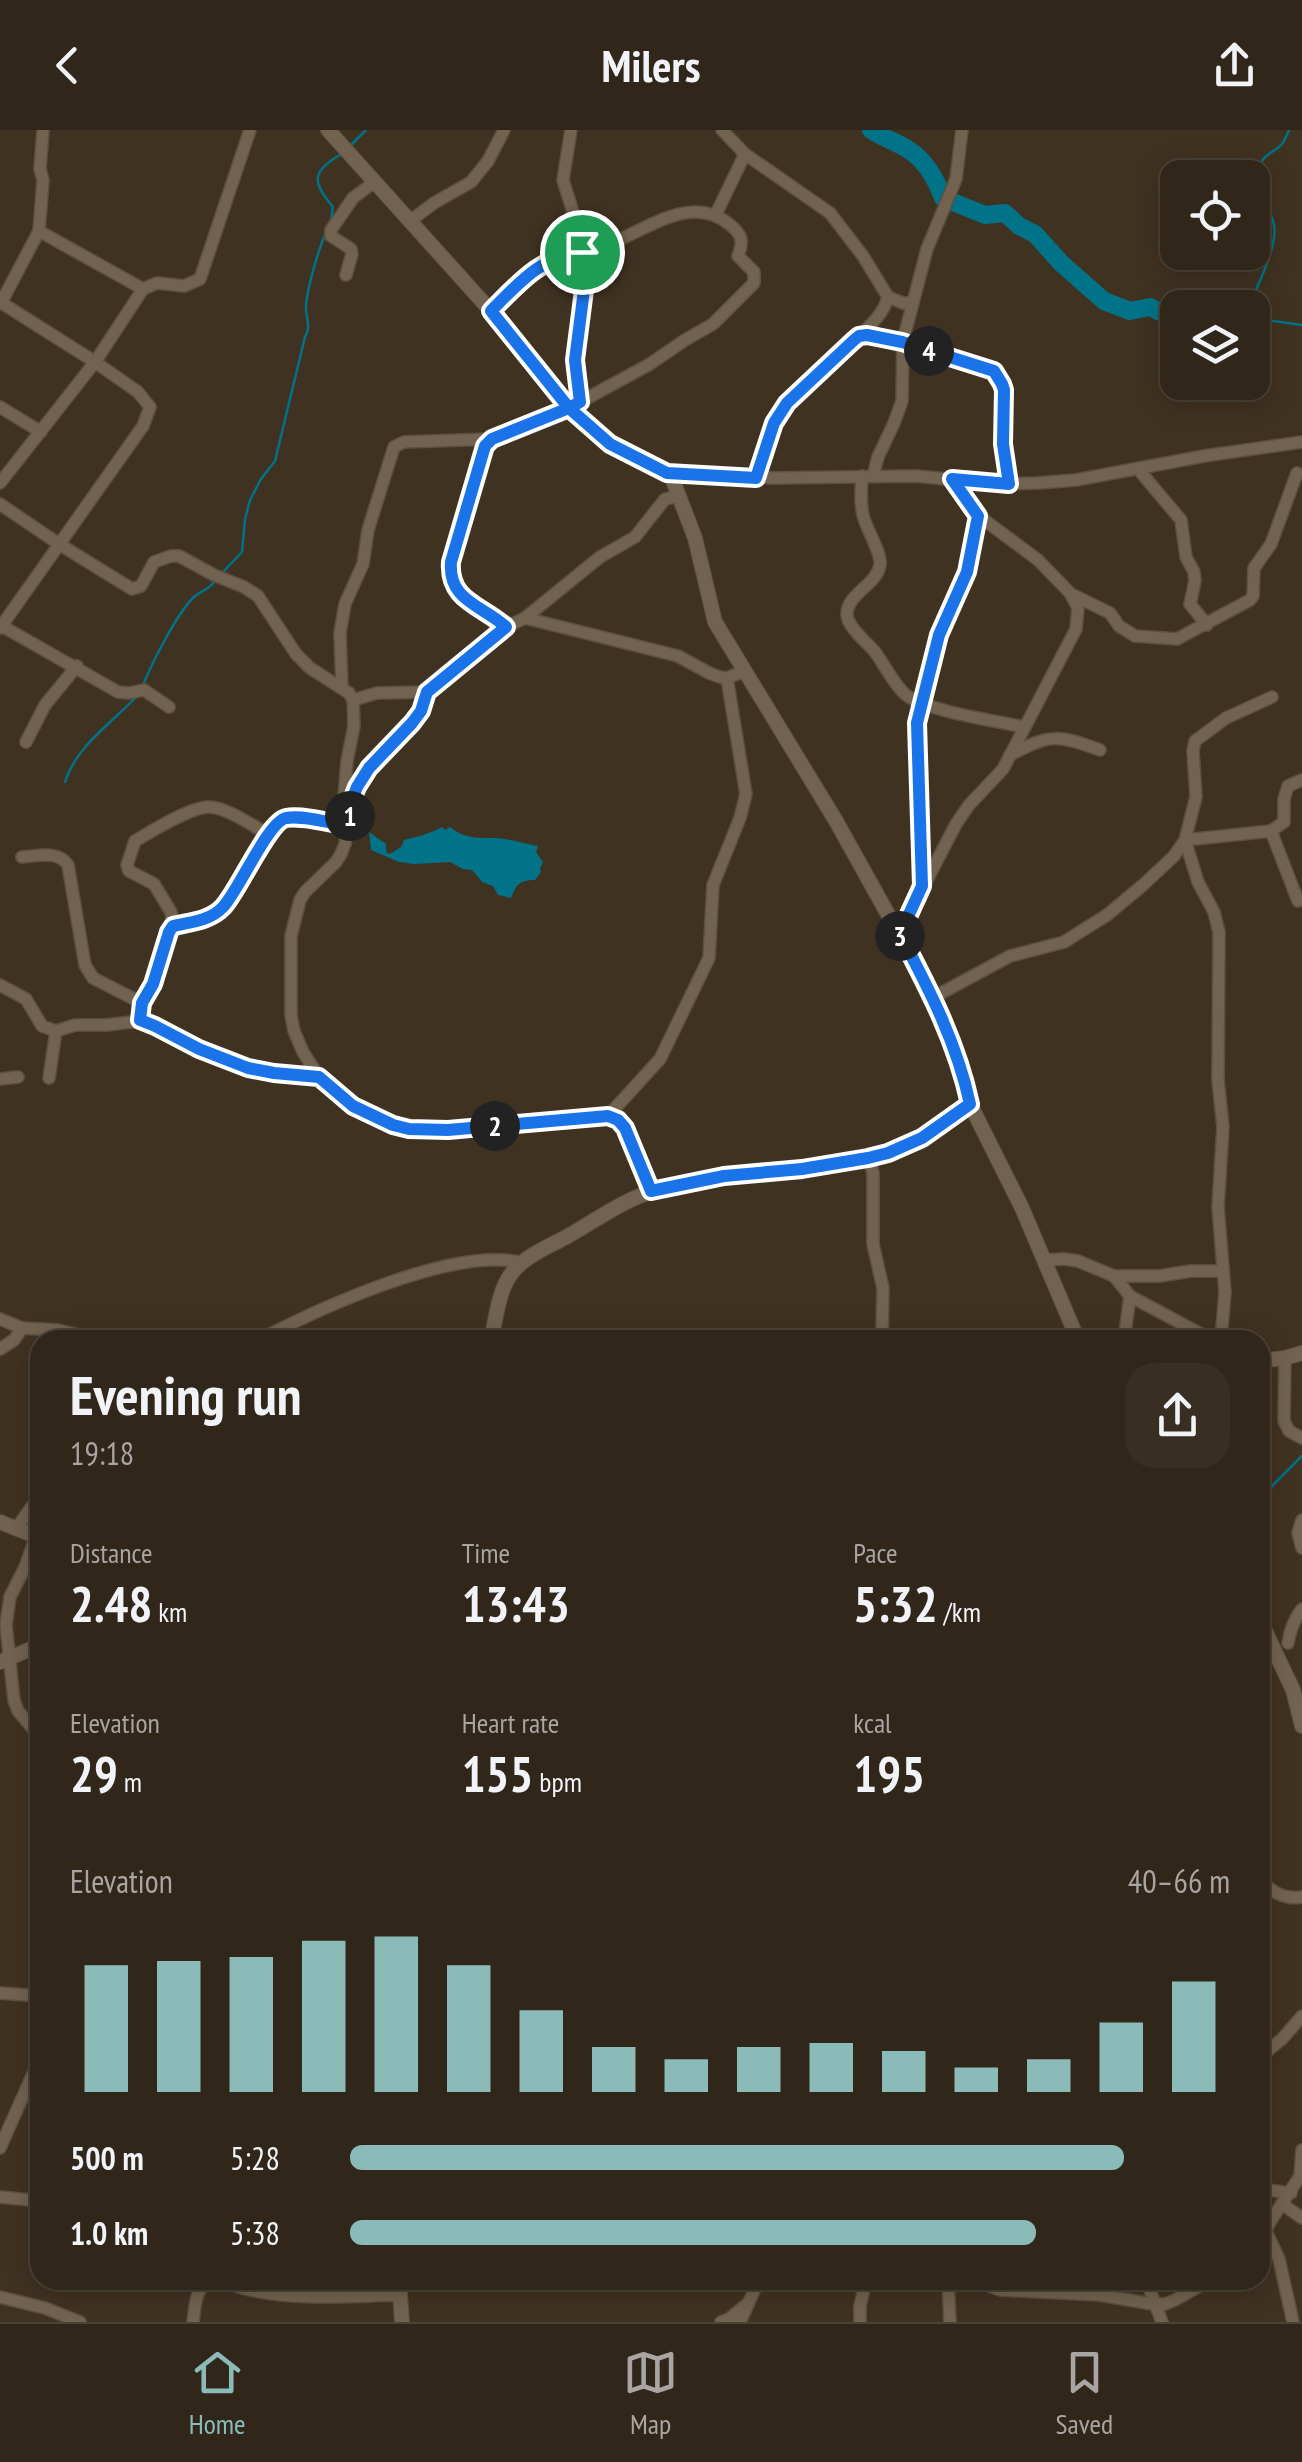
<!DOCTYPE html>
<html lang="en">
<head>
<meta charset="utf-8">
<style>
	:root { --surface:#302619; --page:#382e22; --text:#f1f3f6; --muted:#a8a5a2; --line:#4b4338; --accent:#8bbbb9 }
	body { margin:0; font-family:"PT Sans Narrow",sans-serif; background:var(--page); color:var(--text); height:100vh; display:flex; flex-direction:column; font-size:38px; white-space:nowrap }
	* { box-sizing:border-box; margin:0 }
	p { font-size:32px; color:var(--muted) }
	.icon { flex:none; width:55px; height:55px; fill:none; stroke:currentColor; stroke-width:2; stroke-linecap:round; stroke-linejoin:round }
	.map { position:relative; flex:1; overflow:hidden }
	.details { position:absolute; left:30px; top:1200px; width:1240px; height:960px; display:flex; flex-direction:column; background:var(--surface); border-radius:30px; box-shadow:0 5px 25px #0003,0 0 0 2px var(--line) }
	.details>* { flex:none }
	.fabs { position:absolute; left:1160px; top:30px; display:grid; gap:20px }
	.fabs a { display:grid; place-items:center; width:110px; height:110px; border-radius:20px; background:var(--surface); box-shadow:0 5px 25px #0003,0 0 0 2px var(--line); font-size:50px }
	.pin { position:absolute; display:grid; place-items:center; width:85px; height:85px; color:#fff; margin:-42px; border:5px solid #fff; border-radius:50%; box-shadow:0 2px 10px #0007 }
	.km { position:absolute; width:50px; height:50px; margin:-25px; border-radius:50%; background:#222; color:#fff; font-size:28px; line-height:50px; text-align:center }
	.round { display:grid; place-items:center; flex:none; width:105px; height:105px; border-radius:30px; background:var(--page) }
	.summary { display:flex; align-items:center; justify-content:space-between; height:170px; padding:0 40px }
	h1 { font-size:55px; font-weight:800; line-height:75px }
	.metrics { display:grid; grid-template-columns:repeat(3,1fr); gap:15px; height:170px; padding:10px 40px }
	.metrics div { display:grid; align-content:center }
	.metrics b { font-size:50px; font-weight:800 }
	.metrics small { font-size:28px; font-weight:400 }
	.metrics p { font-size:28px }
	.chart { height:280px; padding:20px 40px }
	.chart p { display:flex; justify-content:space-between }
	.chart svg { width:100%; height:180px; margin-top:10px; stroke:var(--accent); stroke-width:6 }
	ul { padding:0 40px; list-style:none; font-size:32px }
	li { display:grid; grid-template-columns:160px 120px 1fr; align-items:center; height:75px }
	li i { height:25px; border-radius:12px; background:var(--accent) }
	header { display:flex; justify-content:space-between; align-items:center; height:130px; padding:0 40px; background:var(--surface); font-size:45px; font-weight:800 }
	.dock { display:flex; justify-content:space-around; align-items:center; height:140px; border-top:2px solid var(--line); background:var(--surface); font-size:28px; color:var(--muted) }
	.dock a { display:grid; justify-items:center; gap:5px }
	.dock .on { color:var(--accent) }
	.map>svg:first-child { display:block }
	.water { fill:#007388 }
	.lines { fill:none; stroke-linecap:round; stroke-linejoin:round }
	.stream { stroke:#007388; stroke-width:2.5 }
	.river { stroke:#007388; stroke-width:18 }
	.minor-casing { stroke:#5b5041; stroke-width:14 }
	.tertiary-casing { stroke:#5b5041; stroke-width:16 }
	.minor { stroke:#726350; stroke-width:11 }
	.tertiary { stroke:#726350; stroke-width:14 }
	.route-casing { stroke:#fff; stroke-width:20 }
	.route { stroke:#1a73e8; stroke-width:12 }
</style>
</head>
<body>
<header><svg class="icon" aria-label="back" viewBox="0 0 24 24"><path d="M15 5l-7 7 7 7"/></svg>Milers<svg class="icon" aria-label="share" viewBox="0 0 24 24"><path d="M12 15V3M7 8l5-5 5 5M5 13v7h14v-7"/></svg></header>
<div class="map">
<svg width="1302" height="2192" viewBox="0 0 1302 2192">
	<rect width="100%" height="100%" fill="#403221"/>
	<!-- water -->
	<path class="water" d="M442 697 445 700 450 697C469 712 483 706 505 709 515 711 527 714 538 716L536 722 543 732 540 738 541 742 535 750C518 750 516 756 511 768L498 765 493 756 482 752 472 740 463 739 450 732 414 734 399 732 371 720 369 702 386 714V722L390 724 401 717 404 710C417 707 431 703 442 697Z"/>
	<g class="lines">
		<!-- stream -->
		<g class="stream">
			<polyline points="351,15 366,0"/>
			<path d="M331 90 333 77C313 53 310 42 340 25"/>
			<path d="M1248 178C1257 156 1278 117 1274 95 1271 76 1255 64 1258 43 1260 24 1273 24 1282 14 1285 10 1287 5 1289 0"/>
			<polyline points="1252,188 1302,195"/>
			<path d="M221 444 242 422 245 389 250 370 261 349 275 331 305 207C312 195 305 188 306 175 308 155 318 121 326 102"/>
			<path d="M143 555C152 533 177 483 194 467 201 461 208 460 214 452"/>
			<path d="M65 652C76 616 112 593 137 566"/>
			<polyline points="1260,1381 1263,1379 1272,1356 1302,1326"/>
		</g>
		<!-- river -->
		<path class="river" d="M871 0C883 8 897 12 909 20 926 31 936 49 943 68L985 85 1005 83 1019 96 1035 104 1061 133 1104 171 1130 181 1150 177 1160 182 1178 184"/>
		<defs>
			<g id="minor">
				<polyline points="571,0 563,50 573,82 585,141 585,160 575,230 581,272"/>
				<polyline points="722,0 745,24 830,83 863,126 888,167 903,173 913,173"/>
				<polyline points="716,84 745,24"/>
				<polyline points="410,91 434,73 471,52 488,31 504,0"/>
				<polyline points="39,101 143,159"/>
				<polyline points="346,145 352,124 351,119 331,106 331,100 353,68 374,52"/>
				<polyline points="0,172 95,232 138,262 150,277 143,296 0,498"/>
				<polyline points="1,173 39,101 43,50 40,39 43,0"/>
				<path d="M491 181C510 162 531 138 556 127 568 121 581 123 594 120 637 108 687 60 729 94 742 104 744 111 738 126L754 142V153L713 194 685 210 650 234 569 278 491 309 485 316C477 334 448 428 450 445 450 449 454 456 456 459 468 475 491 483 506 497"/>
				<path d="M859 206C871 195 884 183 888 167"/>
				<polyline points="0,277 41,302"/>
				<polyline points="1138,339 1181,390 1186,427 1194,442 1195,451 1190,474 1207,495"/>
				<polyline points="667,343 773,348 916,346 996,354 1037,353 1076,350 1204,326 1302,312"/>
				<path d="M862 346C861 359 860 372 863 385 866 399 882 423 880 435 877 455 846 464 847 485 848 498 867 512 875 522 885 535 893 554 906 565 927 581 996 591 1024 597"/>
				<polyline points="873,346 878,327 894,293 902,271 903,211 927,119 956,49 962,0"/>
				<path d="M756 347C761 330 765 310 774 293 792 260 825 236 853 211L859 206 867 205 903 211 994 241 1003 253 1004 260 1003 314 1009 354"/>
				<polyline points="0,353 95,232 143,159 157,153 184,156 200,149 250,0"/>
				<polyline points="0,374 59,414 132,459 141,456 154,432 171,426 179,426 214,445 244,457 258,466 296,524 310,538 349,563 353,570 354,596 347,631 343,681"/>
				<polyline points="1073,465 1110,483 1119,496 1135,506 1177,509 1250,470 1253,466 1254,438 1271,414 1297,343"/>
				<polyline points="525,488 678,526 709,543 720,547 727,548 744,541"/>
				<polyline points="2,496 118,562 129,563 144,560 169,577"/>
				<polyline points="342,558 340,503 345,474 363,434 368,400 394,317 404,312 491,309"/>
				<polyline points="353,570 377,563 427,562"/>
				<polyline points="26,612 45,575 77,536"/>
				<path d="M1010 625C1051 603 1058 605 1100 620"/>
				<polyline points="1271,701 1298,771"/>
				<path d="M22 727C38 726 58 720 68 735L85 835 93 848 142 873"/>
				<polyline points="922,752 917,593 939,505 967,442 979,386"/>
				<path d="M173 796 171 782 154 754 129 741 127 735 135 711C152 701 190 677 209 677 226 677 253 696 268 704"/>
				<polyline points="899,804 956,694 969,675 1003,639 1076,499 1078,478 1070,463 1038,430 979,386 953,349"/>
				<polyline points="0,855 26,869 42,896 56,901"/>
				<polyline points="934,867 1010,826 1064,812 1107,785 1143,755 1174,726 1185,710 1196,667 1193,621 1195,611 1226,588 1272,567"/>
				<polyline points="140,891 142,873 153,854 169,802 173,796 209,788 223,777 278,692 296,688 349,696"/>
				<polyline points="49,948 56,901 75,895 106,895 140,891 155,896 199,919 248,937 274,943 319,947"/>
				<polyline points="0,949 18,947"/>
				<polyline points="608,986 660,929 709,828 713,755 740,688 746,664 727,548"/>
				<polyline points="869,1028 873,1043 873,1114 883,1158 882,1210"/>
				<polyline points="651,1061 625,998 618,990 608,986 449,1000 409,999 393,995 353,976 319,947 303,922 294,901 291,885 291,806 300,770 305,762 336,732 341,724 345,714 351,670 357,657 369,638 413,593 421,581 427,562 506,497 525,488 600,427 635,407 665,369 680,366"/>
				<polyline points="1044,1130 1064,1129 1078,1131 1114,1146 1159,1146 1191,1141 1222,1141"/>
				<polyline points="1114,1146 1130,1166 1212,1210"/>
				<polyline points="0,1189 22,1198 58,1200 99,1210"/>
				<path d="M259 1210C320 1178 456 1115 523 1133"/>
				<polyline points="1124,1210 1130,1166"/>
				<polyline points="1221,1210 1225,1162 1218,1077 1223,997 1218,950 1219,802 1214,782 1198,752 1185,710 1271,701 1284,692 1284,669 1288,656 1302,650"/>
				<polyline points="0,1219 14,1210 22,1198"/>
				<polyline points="1285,1228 1284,1291 1289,1301 1302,1308"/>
				<polyline points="1302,1390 1298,1403 1302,1418"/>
				<polyline points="16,1399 40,1365"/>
				<polyline points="36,1406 25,1437 10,1467 6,1495 14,1570 18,1581 40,1607"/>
				<path d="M1288 1513C1290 1500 1294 1489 1302 1479"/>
				<path d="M1260 1750C1272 1762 1284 1770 1302 1767"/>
				<polyline points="0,1863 40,1866"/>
				<polyline points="1260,1927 1282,1909 1302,1886"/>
				<polyline points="0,2018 40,1928"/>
				<polyline points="1302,2020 1300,2047 1302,2048"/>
				<polyline points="1260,2059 1291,2063"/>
				<polyline points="0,2067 40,2071"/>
				<polyline points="1282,2074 1302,2088"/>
				<polyline points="1260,2088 1279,2129 1293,2192"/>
				<path d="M1264 2103C1275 2082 1289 2064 1302 2043"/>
				<polyline points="948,2150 950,2192"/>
				<polyline points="973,2150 1000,2160 1099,2165 1153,2174 1165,2174 1175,2170 1210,2150"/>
				<polyline points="1146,2150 1162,2192"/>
				<polyline points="0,2167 45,2178 80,2192"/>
				<path d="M193 2192C195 2178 195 2155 211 2152 224 2149 238 2158 250 2160 300 2171 349 2166 400 2165"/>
				<polyline points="721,2192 729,2189 746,2175"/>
				<polyline points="740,2192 759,2150"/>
				<polyline points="860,2192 860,2176 866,2150"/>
			</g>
			<g id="tertiary">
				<polyline points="328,0 491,181 569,278 610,314 638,330 659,338 672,348 695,408 715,492 836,691 934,867 952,914 970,974 1022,1078 1078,1210"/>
				<path d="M491 1210C496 1189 498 1162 511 1144 524 1126 550 1116 568 1106 596 1090 625 1069 656 1060 731 1039 810 1047 884 1024 916 1013 943 995 970 974"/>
				<polyline points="1260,1231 1285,1228 1302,1223"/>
				<polyline points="0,1392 40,1408"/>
				<polyline points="1260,1490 1293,1560 1302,1596"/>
				<polyline points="0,1532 40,1515"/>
				<polyline points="399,2150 402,2192"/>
			</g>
		</defs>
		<!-- minor casing -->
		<use href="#minor" class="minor-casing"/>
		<!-- tertiary casing -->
		<use href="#tertiary" class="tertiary-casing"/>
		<!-- minor -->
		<use href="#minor" class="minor"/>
		<!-- tertiary -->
		<use href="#tertiary" class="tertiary"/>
	</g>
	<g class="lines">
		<defs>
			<path id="route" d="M582 122 584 160 575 230 580 272 569 278 492 309 485 316 451 432C448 471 482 475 506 497L427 562 421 581 412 593 369 638 357 657 352 670 348 696C332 693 302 685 286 688 268 692 239 760 223 777 210 791 190 792 173 796L169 802 153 854 142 873 140 890 155 896 199 919 248 938 274 943 319 947 353 976 393 995 409 999 448 1000 608 986 618 990 625 998 651 1061 724 1046 802 1039 868 1028 888 1023 922 1008 970 974C957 913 929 859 900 804L922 756 917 593 939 505 967 442 978 386 952 349 1009 354 1003 314 1004 260 1002 254 994 241 902 212 867 205 859 206 853 211 787 273 774 293 756 348 667 343 610 314 569 278 491 181C518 154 541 126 582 122"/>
		</defs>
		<!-- route casing -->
		<use href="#route" class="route-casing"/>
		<!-- route -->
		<use href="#route" class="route"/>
	</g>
</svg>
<div class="fabs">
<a><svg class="icon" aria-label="locate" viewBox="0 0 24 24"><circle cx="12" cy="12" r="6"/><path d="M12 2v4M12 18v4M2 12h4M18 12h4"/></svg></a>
<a><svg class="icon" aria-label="layers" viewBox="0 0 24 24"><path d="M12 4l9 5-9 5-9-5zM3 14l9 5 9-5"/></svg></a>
</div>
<div class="pin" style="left:582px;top:122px;background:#1e9e55"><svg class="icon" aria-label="arrive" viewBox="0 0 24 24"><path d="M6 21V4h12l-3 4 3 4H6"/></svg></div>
<b class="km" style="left:350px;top:686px">1</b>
<b class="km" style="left:495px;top:996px">2</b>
<b class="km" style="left:900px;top:806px">3</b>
<b class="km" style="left:929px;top:221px">4</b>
<section class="details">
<div class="summary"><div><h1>Evening run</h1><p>19:18</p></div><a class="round"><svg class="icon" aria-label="share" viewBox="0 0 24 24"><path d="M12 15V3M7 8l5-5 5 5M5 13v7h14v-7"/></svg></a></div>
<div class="metrics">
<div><p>Distance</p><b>2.48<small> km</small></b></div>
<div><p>Time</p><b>13:43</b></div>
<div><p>Pace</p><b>5:32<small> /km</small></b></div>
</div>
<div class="metrics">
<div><p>Elevation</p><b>29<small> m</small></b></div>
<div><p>Heart rate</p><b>155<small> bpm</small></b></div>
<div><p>kcal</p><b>195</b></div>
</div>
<div class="chart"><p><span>Elevation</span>40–66 m</p>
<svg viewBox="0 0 160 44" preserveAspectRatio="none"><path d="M5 44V13M15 44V12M25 44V11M35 44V7M45 44V6M55 44V13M65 44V24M75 44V33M85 44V36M95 44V33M105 44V32M115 44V34M125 44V38M135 44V36M145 44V27M155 44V17"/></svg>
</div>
<ul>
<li><b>500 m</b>5:28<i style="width:88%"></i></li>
<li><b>1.0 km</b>5:38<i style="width:78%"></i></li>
</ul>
</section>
</div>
<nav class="dock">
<a class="on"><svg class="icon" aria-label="home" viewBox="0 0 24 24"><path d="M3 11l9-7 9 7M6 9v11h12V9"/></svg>Home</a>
<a><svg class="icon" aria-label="map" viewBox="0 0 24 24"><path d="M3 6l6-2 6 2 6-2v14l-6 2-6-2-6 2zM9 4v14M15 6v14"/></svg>Map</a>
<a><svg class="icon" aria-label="saved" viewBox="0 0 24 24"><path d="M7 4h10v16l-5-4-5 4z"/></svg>Saved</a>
</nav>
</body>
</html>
